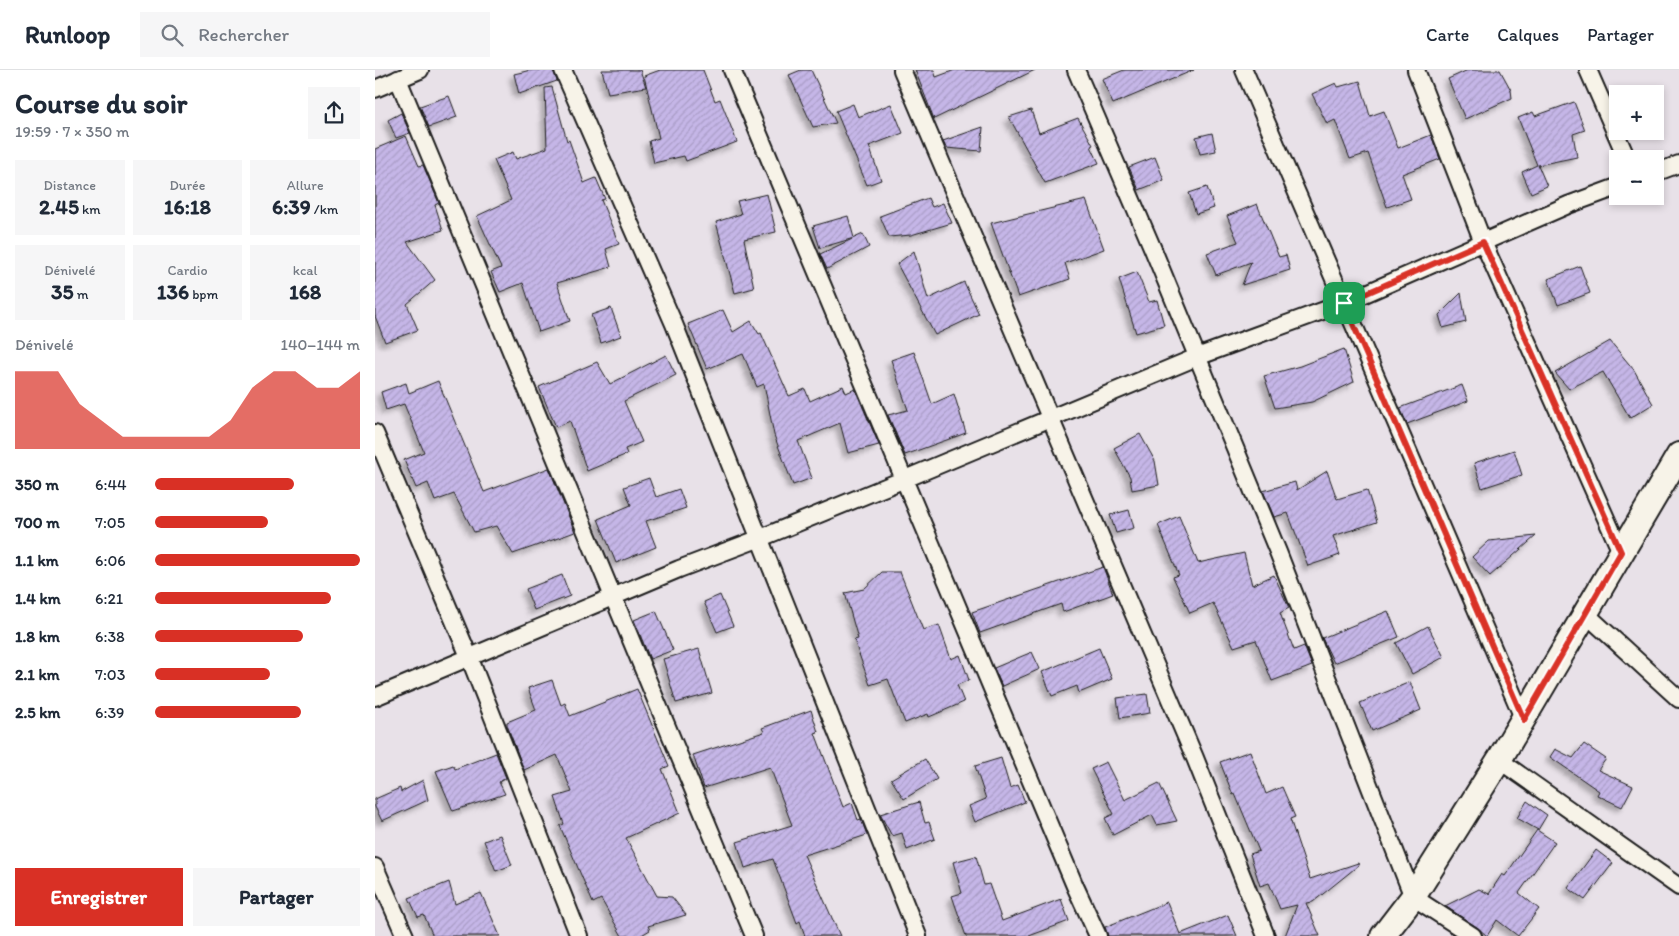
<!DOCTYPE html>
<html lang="fr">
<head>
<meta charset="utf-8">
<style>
	:root { --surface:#fff; --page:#f6f6f7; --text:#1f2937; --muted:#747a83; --line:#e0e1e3; --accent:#d93025 }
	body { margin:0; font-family:Itim,sans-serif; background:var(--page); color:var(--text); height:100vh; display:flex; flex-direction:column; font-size:19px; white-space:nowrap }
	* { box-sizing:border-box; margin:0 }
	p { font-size:16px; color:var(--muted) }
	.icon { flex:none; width:28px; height:28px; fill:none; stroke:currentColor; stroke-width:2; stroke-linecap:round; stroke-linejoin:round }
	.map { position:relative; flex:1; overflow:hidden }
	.sheet { display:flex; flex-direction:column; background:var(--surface); width:375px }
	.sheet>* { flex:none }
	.controls { position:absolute; left:1234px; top:15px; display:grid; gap:10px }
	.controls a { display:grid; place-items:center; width:55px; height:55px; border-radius:0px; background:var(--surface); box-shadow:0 2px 8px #0003; font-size:25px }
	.pin { position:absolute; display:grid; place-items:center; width:42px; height:42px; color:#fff; margin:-21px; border-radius:10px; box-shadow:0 2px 8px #0006 }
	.round { display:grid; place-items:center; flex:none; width:52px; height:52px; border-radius:0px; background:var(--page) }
	.head { display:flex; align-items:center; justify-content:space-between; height:85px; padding:0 15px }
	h1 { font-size:28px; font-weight:700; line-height:38px }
	.figures { display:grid; grid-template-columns:repeat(3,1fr); gap:8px; height:85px; padding:5px 15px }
	.figures div { display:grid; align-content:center; border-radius:0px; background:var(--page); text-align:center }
	.figures b { font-size:21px; font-weight:700 }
	.figures small { font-size:14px; font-weight:400 }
	.figures p { font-size:14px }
	.chart { height:140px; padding:10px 15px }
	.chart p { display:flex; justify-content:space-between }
	.chart svg { width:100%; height:90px; margin-top:5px; fill:var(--accent); opacity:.7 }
	.action { display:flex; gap:10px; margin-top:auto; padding:10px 15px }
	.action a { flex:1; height:58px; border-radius:0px; background:var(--accent); color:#fff; font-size:20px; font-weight:700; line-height:58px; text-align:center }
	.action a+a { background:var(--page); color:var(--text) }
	ul { padding:0 15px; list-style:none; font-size:16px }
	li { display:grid; grid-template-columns:80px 60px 1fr; align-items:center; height:38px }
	li i { height:12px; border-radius:6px; background:var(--accent) }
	header { display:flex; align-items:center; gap:30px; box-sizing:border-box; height:70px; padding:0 25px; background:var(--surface); border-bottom:1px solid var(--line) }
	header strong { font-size:24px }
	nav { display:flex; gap:28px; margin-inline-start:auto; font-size:18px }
	.search { width:350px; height:45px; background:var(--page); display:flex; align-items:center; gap:12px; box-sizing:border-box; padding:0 18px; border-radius:0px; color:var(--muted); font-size:19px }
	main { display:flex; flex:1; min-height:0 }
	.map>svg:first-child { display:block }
	.building { fill:url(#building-hatch); stroke:#1c1c1c; filter:url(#shadow) }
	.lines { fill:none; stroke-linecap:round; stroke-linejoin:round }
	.street-casing { stroke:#1c1c1c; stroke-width:20 }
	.secondary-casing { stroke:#1c1c1c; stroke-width:28 }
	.street { stroke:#f7f3e8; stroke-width:16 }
	.secondary { stroke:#f7f3e8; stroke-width:24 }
	.route-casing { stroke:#fff; stroke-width:10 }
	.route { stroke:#d93025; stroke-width:6 }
</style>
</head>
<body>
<header>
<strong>Runloop</strong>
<div class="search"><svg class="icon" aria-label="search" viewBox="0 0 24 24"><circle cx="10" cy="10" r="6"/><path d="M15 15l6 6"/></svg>Rechercher</div>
<nav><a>Carte</a><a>Calques</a><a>Partager</a></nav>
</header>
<main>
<section class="sheet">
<div class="head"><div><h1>Course du soir</h1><p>19:59 · 7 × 350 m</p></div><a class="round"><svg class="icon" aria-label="share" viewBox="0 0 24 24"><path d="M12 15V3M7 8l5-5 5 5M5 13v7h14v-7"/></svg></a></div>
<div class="figures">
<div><p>Distance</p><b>2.45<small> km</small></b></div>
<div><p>Durée</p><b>16:18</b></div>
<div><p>Allure</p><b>6:39<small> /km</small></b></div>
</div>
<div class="figures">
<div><p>Dénivelé</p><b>35<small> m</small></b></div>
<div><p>Cardio</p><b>136<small> bpm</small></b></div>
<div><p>kcal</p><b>168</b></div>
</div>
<div class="chart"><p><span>Dénivelé</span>140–144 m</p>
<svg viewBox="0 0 160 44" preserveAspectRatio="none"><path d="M0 44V6L10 6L20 6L30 22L40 30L50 38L60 38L70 38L80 38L90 38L100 30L110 14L120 6L130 6L140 14L150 14L160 6V44z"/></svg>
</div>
<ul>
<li><b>350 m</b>6:44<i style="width:68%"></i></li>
<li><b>700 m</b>7:05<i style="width:55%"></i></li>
<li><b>1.1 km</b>6:06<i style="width:100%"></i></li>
<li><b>1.4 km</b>6:21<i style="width:86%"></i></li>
<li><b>1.8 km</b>6:38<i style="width:72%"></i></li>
<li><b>2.1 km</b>7:03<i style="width:56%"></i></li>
<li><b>2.5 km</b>6:39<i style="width:71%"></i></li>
</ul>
<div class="action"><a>Enregistrer</a><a>Partager</a></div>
</section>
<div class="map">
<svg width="1304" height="866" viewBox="0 0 1304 866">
	<defs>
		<pattern id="building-hatch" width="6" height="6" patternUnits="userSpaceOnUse" patternTransform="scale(1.25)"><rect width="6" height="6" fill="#c5b6e7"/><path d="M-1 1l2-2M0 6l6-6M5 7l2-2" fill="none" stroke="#a99cc6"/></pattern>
		<filter id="shadow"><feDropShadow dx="-4.5" dy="4.5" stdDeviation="2.5" flood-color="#0004"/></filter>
	</defs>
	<rect width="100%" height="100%" fill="#e8e1e8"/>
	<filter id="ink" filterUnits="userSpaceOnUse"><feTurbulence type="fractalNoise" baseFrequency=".02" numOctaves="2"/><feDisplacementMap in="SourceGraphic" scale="10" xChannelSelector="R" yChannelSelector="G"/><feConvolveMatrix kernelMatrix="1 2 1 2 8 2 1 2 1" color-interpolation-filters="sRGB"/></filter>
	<g filter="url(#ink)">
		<!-- building -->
		<g class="building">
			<polygon points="156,0 178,0 182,11 144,24 139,4"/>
			<polygon points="227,0 265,0 271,17 233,23"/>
			<polygon points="285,0 328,0 340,31 345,29 362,72 311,91 309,86 279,93 274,71 284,68 269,6"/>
			<polygon points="426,0 436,0 461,53 438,57 414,5"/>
			<polygon points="540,0 559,0 561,7 580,0 660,0 559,49"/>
			<polygon points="749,0 819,0 738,34 727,9"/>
			<polygon points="1093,0 1125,0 1136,20 1137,28 1090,49 1073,9"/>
			<polygon points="985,11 995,46 1009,41 1023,78 1056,65 1065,89 1027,104 1036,129 1012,137 993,83 975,89 960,50 952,54 937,24 961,13 963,17"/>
			<polygon points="177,17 192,71 194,70 209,113 221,108 230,129 226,130 244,174 231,179 236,197 182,213 195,251 164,262 148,213 125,222 116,202 126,198 102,146 136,130 119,90 138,82 141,89 172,78 170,18"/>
			<polygon points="74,26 82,47 54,57 45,36"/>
			<polygon points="1199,32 1210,60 1198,64 1202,87 1163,95 1172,116 1156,123 1147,102 1162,95 1143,48 1158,42 1160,46"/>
			<polygon points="478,34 483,47 516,34 528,63 494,76 506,110 492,115 461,41"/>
			<polygon points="656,40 664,63 703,48 718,75 716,76 724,93 670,113 634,47"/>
			<polygon points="26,43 35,63 21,68 13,50"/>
			<polygon points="608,57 606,81 571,78 568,71"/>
			<polygon points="837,63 841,81 825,84 821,67"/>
			<polygon points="31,66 44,96 48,95 64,133 60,135 68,160 32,172 60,210 32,234 43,260 10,272 0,246 0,79"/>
			<polygon points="780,87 789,110 764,120 754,97"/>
			<polygon points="832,117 839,138 821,144 814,123"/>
			<polygon points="392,124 401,162 369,169 379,218 360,223 341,152 366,144 362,131"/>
			<polygon points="553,128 557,137 568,133 577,153 536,165 514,167 505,146"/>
			<polygon points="711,130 729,179 690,193 695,209 643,227 616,153"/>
			<polygon points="882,134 904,187 911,185 915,200 867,215 876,192 841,205 832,183 863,172 852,146"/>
			<polygon points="473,146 479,168 445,178 438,156"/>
			<polygon points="488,164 494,177 452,199 445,184"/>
			<polygon points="539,181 553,229 589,212 604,244 560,265 522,194"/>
			<polygon points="1205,196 1215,223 1183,235 1173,209"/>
			<polygon points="762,202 774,232 782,230 789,255 761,263 744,209"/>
			<polygon points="1086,223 1091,252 1068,258 1064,245"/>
			<polygon points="236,238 246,266 226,273 216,245"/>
			<polygon points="348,240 358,262 376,251 384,264 386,263 414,326 430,319 435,331 468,316 471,323 480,319 504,375 473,383 465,353 423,371 437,408 418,415 399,365 389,314 382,317 368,284 332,299 313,254"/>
			<polygon points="1235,271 1259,300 1278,334 1255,348 1228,302 1194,319 1180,303"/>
			<polygon points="969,279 979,312 937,332 900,338 889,306 925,296"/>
			<polygon points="539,282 557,334 579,324 591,363 530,385 513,345 533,340 516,290"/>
			<polygon points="291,285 301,305 249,331 267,372 250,379 252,384 212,401 195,351 181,357 164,317 222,292 235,314"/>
			<polygon points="63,311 109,422 174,398 200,462 138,484 121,456 99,462 79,424 60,431 53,413 41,418 29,390 49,382 29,334 11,340 6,322 31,313 34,323"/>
			<polygon points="1087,315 1093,331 1032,354 1025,338"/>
			<polygon points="765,364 780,391 784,415 757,420 755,407 739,378"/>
			<polygon points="1139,380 1147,405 1107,418 1099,393"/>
			<polygon points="952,401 962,429 992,420 1002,452 958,466 965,485 933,496 913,443 899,447 888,421 920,412 922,420"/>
			<polygon points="274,408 281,427 304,419 311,438 271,451 281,477 241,493 223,449 256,435 249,417"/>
			<polygon points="754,440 759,458 741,463 735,445"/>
			<polygon points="804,446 823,493 869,483 877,515 899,505 914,538 905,543 919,580 929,576 937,596 897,611 881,570 859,577 838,533 815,543 798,507 804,505 783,455"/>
			<polygon points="1161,466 1115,506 1097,487 1114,471"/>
			<polygon points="728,497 738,524 688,542 686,534 605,563 597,542"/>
			<polygon points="507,502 525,502 548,560 564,555 576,589 585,585 594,610 582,615 589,632 554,647 553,644 530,653 513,609 495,615 479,570 483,569 470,523 489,519"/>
			<polygon points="187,505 195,526 159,540 151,519"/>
			<polygon points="345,525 358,556 342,562 329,532"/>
			<polygon points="281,541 298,580 275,589 259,550"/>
			<polygon points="1013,541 1024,567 959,593 947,568"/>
			<polygon points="1053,556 1069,587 1037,604 1021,573"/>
			<polygon points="724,578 737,609 704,623 702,616 677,626 667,602"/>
			<polygon points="324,579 337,623 301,633 288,589"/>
			<polygon points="657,582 665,599 627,616 619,598"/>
			<polygon points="177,610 186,635 190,633 195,646 262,619 294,696 287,699 305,743 251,768 282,826 297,827 311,845 273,856 275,860 265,866 247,866 226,829 218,833 185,756 189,754 180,727 197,722 182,685 149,700 132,655 132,652 161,640 153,618"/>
			<polygon points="1035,612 1046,640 997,661 985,633"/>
			<polygon points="772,624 775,643 745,648 742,628"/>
			<polygon points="436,640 443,662 440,663 468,737 477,733 483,750 486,749 492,765 429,785 465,866 430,866 425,851 422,853 398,789 370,798 362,772 417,755 395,697 329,718 318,685 389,662 387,658"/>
			<polygon points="1209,674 1231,689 1223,700 1258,716 1247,737 1222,725 1224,721 1175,687 1180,679 1198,688"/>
			<polygon points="875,681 891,724 907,717 920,747 915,749 935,809 983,793 984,795 938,832 931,833 945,866 910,866 922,835 905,839 894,813 885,816 875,784 884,781 860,724 858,725 845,692"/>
			<polygon points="121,683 131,708 124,712 130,724 78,741 61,701 78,695 80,699"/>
			<polygon points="626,688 635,718 643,715 650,732 600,752 594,736 611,729 600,696"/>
			<polygon points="550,689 562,709 529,729 516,709"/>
			<polygon points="731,692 750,730 784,713 802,751 782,755 777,745 738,765 730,748 739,744 716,699"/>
			<polygon points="48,710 53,730 7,751 0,737 0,729 25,718 26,722"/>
			<polygon points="1152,731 1172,745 1163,760 1142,748"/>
			<polygon points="544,732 550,753 554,752 560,769 532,780 527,763 517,766 505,744"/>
			<polygon points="1162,760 1180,772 1144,823 1164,839 1143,866 1122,850 1112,866 1103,858 1070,836 1104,819 1114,824 1127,804 1130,806"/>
			<polygon points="125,765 137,795 121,801 109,771"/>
			<polygon points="1221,780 1238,793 1210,830 1193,818"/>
			<polygon points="601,786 609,815 614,814 627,851 686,829 694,851 654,866 591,866 577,826 587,823 578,792"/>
			<polygon points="74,812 80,834 106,823 125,866 58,866 49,845 43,847 34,828"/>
			<polygon points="792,832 805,864 853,845 862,866 733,866 730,857"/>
		</g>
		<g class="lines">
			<defs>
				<g id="street">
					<polyline points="188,0 299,254 543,866"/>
					<polyline points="357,0 700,816 723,866"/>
					<polyline points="527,0 820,688 891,866"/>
					<polyline points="701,0 777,177 903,482 1038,827 1098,866"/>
					<polyline points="869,0 1149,650"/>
					<polyline points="1041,0 1108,172 1246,482"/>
					<polyline points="1213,0 1252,89"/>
					<polyline points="23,9 379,866"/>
					<polyline points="0,19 45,0"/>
					<polyline points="1280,103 1304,94"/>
					<polyline points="0,363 95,589 204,866"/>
					<polyline points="1211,544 1304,629"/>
					<polyline points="0,627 304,499 383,469 530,409 822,287 969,233 1193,135 1242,117"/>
					<polyline points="1124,690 1304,817"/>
					<polyline points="0,797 30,866"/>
				</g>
				<polyline id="secondary" points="1008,866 1038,827 1124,690 1304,385"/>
			</defs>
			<!-- street casing -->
			<use href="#street" class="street-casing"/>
			<!-- secondary casing -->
			<use href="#secondary" class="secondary-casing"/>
			<!-- street -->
			<use href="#street" class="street"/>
			<!-- secondary -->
			<use href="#secondary" class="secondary"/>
		</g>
	</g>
	<g class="lines" filter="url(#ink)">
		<defs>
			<polygon id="route" points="1108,172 1246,482 1149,650 969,233"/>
		</defs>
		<!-- route casing -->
		<use href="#route" class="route-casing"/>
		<!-- route -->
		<use href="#route" class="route"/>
	</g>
</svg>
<div class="controls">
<a>+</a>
<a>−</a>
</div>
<div class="pin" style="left:969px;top:233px;background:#1e9e55"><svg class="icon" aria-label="arrive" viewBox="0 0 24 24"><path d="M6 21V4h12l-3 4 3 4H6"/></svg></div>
</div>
</main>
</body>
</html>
